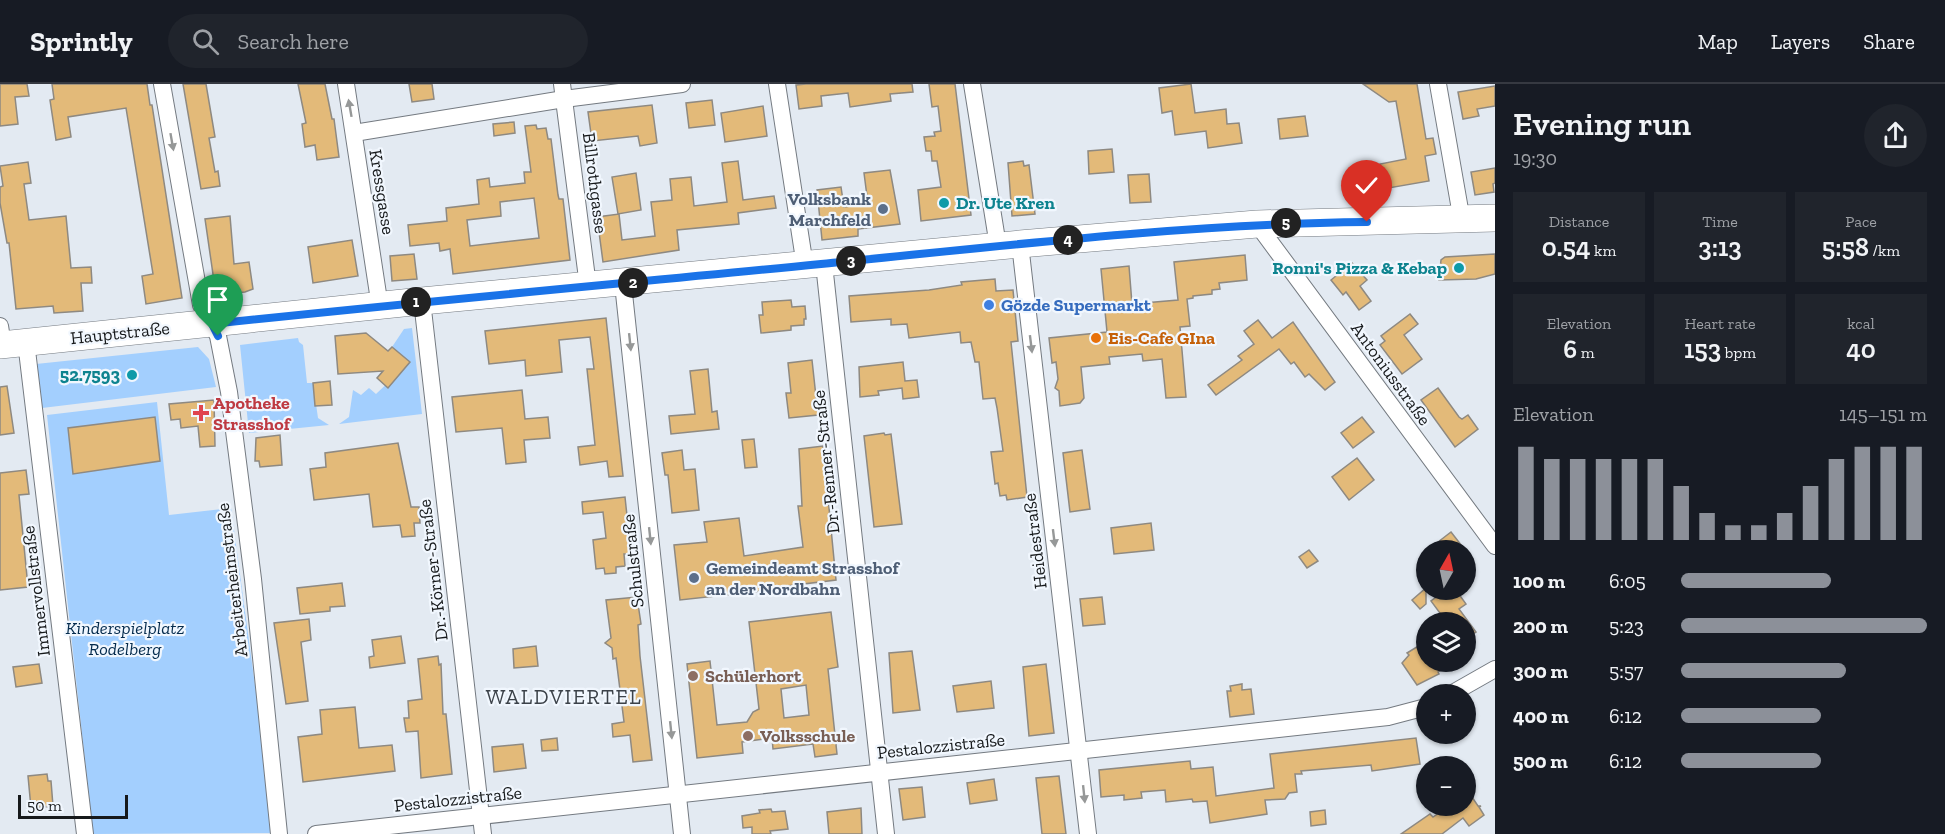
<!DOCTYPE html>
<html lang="en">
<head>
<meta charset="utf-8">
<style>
	:root { --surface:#171b24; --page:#20242c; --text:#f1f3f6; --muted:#9ea1a6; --line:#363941; --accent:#8c9099 }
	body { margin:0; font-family:"Zilla Slab",serif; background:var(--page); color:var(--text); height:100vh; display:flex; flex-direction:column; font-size:22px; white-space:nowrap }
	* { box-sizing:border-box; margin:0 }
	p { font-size:20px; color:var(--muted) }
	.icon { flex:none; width:33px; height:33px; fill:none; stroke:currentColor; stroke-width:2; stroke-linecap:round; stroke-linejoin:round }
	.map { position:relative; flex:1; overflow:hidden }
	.sheet { display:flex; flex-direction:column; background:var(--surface); width:450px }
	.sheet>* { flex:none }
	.needle { width:39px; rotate:9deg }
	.tools { position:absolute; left:1416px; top:456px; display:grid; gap:12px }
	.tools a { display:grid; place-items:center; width:60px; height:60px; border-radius:50%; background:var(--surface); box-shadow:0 2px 4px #0004; font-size:30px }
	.scale { position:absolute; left:18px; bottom:15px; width:110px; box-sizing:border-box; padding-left:6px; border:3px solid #16191b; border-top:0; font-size:16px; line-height:21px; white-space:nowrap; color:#16191b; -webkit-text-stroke:4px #f1f7fe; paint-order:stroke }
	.pin { position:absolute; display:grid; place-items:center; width:51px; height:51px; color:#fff; margin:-62px -26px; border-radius:50% 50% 50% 0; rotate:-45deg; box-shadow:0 0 6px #0007 }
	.pin .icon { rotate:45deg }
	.km { position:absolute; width:30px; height:30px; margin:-15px; border-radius:50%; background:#222; color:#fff; font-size:16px; line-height:30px; text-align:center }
	.round { display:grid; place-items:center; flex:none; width:63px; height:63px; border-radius:32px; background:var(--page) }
	.summary { display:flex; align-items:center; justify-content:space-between; height:102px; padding:0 18px }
	h1 { font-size:33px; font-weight:600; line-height:45px }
	.figures { display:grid; grid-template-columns:repeat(3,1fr); gap:9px; height:102px; padding:6px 18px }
	.figures div { display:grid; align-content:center; border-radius:0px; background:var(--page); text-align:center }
	.figures b { font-size:26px; font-weight:600 }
	.figures small { font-size:16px; font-weight:400 }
	.figures p { font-size:16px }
	.chart { height:168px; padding:12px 18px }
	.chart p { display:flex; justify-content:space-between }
	.chart svg { width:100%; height:108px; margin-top:6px; stroke:var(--accent); stroke-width:6 }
	ul { padding:0 18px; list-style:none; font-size:20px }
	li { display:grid; grid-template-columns:96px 72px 1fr; align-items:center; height:45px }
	li i { height:15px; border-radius:8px; background:var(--accent) }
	header { display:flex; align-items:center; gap:36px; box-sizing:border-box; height:84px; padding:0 30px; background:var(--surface); border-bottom:2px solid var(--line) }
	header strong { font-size:28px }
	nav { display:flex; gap:33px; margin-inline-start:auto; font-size:21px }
	.search { width:420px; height:54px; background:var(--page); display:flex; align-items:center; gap:15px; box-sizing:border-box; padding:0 21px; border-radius:33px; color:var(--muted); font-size:22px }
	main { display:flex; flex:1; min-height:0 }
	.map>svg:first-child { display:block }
	.green { fill:#a3cffe }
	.building { fill:#e3ba79; stroke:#8e8981; stroke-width:1.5; fill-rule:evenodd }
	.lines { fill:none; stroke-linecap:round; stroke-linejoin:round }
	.minor-casing { stroke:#747a81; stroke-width:18 }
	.primary-casing { stroke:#747a81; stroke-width:28 }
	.minor { stroke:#fff; stroke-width:16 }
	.primary { stroke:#fff; stroke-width:27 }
	.oneway { fill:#969898 }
	.route-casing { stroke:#fff; stroke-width:12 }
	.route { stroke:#1a73e8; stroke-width:8 }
	.culture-dot { fill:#0f9aa8; stroke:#f1f7fe; stroke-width:2 }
	.service-dot { fill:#5c6f8a; stroke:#f1f7fe; stroke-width:2 }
	.shop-dot { fill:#3f7fe0; stroke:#f1f7fe; stroke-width:2 }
	.food-dot { fill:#e8710a; stroke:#f1f7fe; stroke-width:2 }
	.health-dot { fill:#e0444e; stroke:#f1f7fe; stroke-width:2 }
	.education-dot { fill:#8d6e63; stroke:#f1f7fe; stroke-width:2 }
	.labels { text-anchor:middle; stroke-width:4.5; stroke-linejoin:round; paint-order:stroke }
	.street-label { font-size:18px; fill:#16191b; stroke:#f1f7fe }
	.service-label { font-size:18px; font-weight:bold; fill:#4e5e75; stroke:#f1f7fe; text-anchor:end }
	.culture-label { font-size:18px; font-weight:bold; fill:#0d838f; stroke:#f1f7fe; text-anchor:end }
	.shop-label { font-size:18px; font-weight:bold; fill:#366cbe; stroke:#f1f7fe; text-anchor:start }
	.food-label { font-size:18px; font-weight:bold; fill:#c56008; stroke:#f1f7fe; text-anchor:start }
	.health-label { font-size:18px; font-weight:bold; fill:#be3a42; stroke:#f1f7fe; text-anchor:start }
	.park-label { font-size:18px; font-style:italic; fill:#052c4e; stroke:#f1f7fe }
	.education-label { font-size:18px; font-weight:bold; fill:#785e54; stroke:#f1f7fe; text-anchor:start }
	.quarter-label { font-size:21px; letter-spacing:1.5px; fill:#3c4249; stroke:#f1f7fe }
</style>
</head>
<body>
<header>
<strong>Sprintly</strong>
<div class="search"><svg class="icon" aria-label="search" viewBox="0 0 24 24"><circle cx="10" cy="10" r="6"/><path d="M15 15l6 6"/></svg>Search here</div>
<nav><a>Map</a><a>Layers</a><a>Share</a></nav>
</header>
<main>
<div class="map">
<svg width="1495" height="750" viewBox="0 0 1495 750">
	<rect width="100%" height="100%" fill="#e3eaf2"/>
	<!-- green -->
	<g class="green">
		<polygon points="412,244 422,330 339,340 349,333 353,306 361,311 369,304 376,310 410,278 392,263 404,245"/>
		<polygon points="298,254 299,258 303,261 307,299 313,299 318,334 329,341 249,349 240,261"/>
		<polygon points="198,263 209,275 216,303 42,324 36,280"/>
		<polygon points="157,318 169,431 231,424 275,749 93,750 47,331"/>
	</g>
	<!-- building -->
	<g class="building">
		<polygon points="0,0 27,0 29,12 15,13 18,40 0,42"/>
		<polygon points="52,0 147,0 150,21 152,21 182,214 146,220 142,192 153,190 126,24 68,33 71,53 56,56 50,16 54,15"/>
		<polygon points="183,0 206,0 215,53 209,54 215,88 218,87 220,102 201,105"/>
		<polygon points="298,0 325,0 332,35 334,35 339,73 317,76 315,61 305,63 302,40 306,39"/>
		<polygon points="409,0 432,0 434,15 412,18"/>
		<polygon points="806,0 912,0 913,8 890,10 891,17 850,23 848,9 821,12 822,22 799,25 796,1"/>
		<polygon points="929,0 955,0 971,131 921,137 918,106 941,103 937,77 932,77 931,67 926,67 924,53 935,52 934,48 941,47 938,22 932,23"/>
		<polygon points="1191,0 1195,29 1226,25 1227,40 1239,39 1242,59 1208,64 1206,47 1175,51 1172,27 1162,29 1159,4"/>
		<polygon points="1363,0 1417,0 1426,55 1433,54 1436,70 1425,72 1429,97 1383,105 1380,80 1406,75 1396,17 1389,18"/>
		<polygon points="1495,2 1495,22 1477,25 1479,32 1463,35 1458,8"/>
		<polygon points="712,16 715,41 689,44 686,19"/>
		<polygon points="652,21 657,59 640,62 638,52 592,57 588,28"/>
		<polygon points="763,22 767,52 725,58 721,29"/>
		<polygon points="1305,32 1308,52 1280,55 1278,35"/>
		<polygon points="514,38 515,49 494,52 493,40"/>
		<path d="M536 41 537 45 546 44 548 55H551L558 111 559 115H563L570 176 453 190 450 165 440 167 439 159 410 162 408 141 447 137 446 124 479 120 477 96 489 94 490 103 525 99 524 88H531L525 42ZM534 114 539 154 470 162 467 136 501 132 500 118Z"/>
		<polygon points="1112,65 1114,88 1089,90 1088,67"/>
		<polygon points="738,77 743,116 774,112 776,124 738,129 739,140 677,146 679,166 603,178 597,133 619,130 622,156 655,152 651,118 672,116 670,95 691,93 694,122 727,118 722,79"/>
		<polygon points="1023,77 1024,82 1029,81 1035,130 1012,132 1008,79"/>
		<polygon points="28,78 31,99 24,100 29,136 66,132 71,184 91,183 92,199 81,199 83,227 54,229 53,222 16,225 9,159 7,159 0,119 0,103 3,102 0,82"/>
		<polygon points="1495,84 1495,99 1493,100 1494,108 1475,111 1471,88"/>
		<polygon points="890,86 900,140 858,145 858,152 822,156 817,106 841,103 844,123 868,120 864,89"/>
		<polygon points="636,89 641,126 618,130 612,93"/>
		<polygon points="1149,90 1151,118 1130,119 1128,91"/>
		<polygon points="230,132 234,180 249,178 253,205 245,208 221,210 216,208 215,204 205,135"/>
		<polygon points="352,156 358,192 313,199 308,163"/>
		<polygon points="414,170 417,195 392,197 390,172"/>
		<polygon points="1495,170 1495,190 1476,195 1439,196 1441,176 1445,173"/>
		<polygon points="1245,171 1247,196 1219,199 1220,205 1212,206 1212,210 1193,212 1193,214 1187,215 1190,242 1180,243 1186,313 1166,314 1162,275 1143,277 1142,270 1109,273 1110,280 1081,283 1084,314 1080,319 1060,322 1059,307 1055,304 1058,295 1056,278 1052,279 1049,254 1107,248 1101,185 1129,182 1132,220 1178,216 1174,178"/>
		<polygon points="1352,179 1367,196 1360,202 1371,217 1359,226 1346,208 1343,211 1331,196"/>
		<polygon points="995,195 996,207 1013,206 1018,257 1011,258 1027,413 1007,416 1006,411 1000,412 998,399 995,400 991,368 1003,367 997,324 995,314 983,315 979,278 975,278 971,258 961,259 960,248 909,254 907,240 891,241 891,235 851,238 849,212 929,206 962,201 961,198"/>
		<polygon points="791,216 792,223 805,222 806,235 804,235 804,241 791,242 791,246 761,249 759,231 763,231 762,218"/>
		<polygon points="1410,230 1418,240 1404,251 1422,275 1402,290 1380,261 1385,257 1381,252"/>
		<polygon points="606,234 623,392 609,393 607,377 580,381 578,363 595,361 587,285 594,285 590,253 559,256 562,288 526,292 525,276 489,280 485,247"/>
		<polygon points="1258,236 1272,254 1293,238 1335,298 1325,306 1309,290 1305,293 1294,278 1291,280 1279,265 1216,311 1208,301 1242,276 1238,272 1254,260 1244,247"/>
		<polygon points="366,249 388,267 392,263 410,278 388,304 377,294 383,287 338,290 335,252"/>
		<polygon points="812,276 818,331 789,334 786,309 791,309 788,279"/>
		<polygon points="903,278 905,297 917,296 919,313 903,315 902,304 878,307 879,311 860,313 859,283"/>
		<polygon points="708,285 712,328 717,327 719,345 671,350 669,332 695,330 690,287"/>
		<polygon points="330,297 332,321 315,322 313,299"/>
		<polygon points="7,302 14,349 0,351 0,303"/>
		<polygon points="1438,304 1459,333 1462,335 1468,331 1478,345 1455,363 1421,316"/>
		<polygon points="522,306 525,335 548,333 550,354 524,356 526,378 506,380 502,344 456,348 452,313"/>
		<polygon points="214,316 215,362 200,363 198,342 181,344 180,335 171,336 169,320"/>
		<polygon points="155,333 160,377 73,390 68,344"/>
		<polygon points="1362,333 1374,348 1353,364 1341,349"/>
		<polygon points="884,349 885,351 891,350 902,440 874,443 864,352"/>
		<polygon points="280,351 282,381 260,383 259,377 255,377 256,354"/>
		<polygon points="754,355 757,383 745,384 742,356"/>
		<polygon points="398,359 411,423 419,423 420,439 414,439 415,452 402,453 400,441 373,443 369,410 314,416 310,385 326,383 325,369"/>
		<polygon points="823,362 836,496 779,503 779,505 680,516 674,461 707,458 704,438 739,434 744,472 803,463 798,422 802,422 799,365"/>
		<polygon points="682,366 684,386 695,385 699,426 672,429 668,391 665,391 662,369"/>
		<polygon points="1082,366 1090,425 1070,428 1063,369"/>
		<polygon points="1357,374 1374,396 1349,416 1332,393"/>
		<polygon points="26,386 29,410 19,411 28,503 0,506 0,389"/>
		<polygon points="625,413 631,470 624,470 625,482 616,483 616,489 605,490 604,484 596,485 593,456 606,454 603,428 583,430 582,418"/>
		<polygon points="1151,439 1154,466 1114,470 1111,444"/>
		<polygon points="1451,448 1465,466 1445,466 1438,458"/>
		<polygon points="1309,466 1318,477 1307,484 1299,473"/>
		<polygon points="342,499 345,522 330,523 330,527 300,530 297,504"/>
		<polygon points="1426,504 1426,520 1420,525 1412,516"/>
		<polygon points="1446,506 1456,506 1466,520 1459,525 1476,548 1467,554 1466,538 1456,538 1451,531 1445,536 1431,517"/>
		<polygon points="637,513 641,540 638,541 640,572 652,676 633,678 630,651 613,653 612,640 624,638 616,574 613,575 612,564 605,559 611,554 606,516"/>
		<polygon points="1102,513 1105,540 1083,542 1080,515"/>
		<path d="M831 528 838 583 828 585 837 670 815 673 813 660 773 665 772 654 742 658 743 669 697 674 687 580 710 577 717 641 747 638 753 628 759 625 749 538ZM806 601 809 631 784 634 781 605Z"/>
		<polygon points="309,535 311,556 301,558 308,617 286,620 274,539"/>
		<polygon points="401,552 405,579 370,584 369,573 374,572 372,556"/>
		<polygon points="1420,561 1422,564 1426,561 1426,578 1452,578 1438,588 1439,590 1417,601 1402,579 1409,571 1407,569"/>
		<polygon points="536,562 538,582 514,584 513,565"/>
		<polygon points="912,567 920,626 893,629 889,569"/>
		<polygon points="438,572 439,581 441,580 443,630 446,630 452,690 421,694 418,647 406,648 404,634 409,634 408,617 422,615 418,575"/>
		<polygon points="39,580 42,599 16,603 13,583"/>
		<polygon points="1046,580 1054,649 1029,652 1023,583"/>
		<polygon points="991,597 994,624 957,628 953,602"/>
		<polygon points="1242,600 1242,606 1251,605 1254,630 1230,633 1227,607 1231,607 1230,602"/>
		<polygon points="355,623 359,664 392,661 395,687 303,698 298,653 322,650 320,626"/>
		<polygon points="557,654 558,666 542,667 541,656"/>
		<polygon points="1416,654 1420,680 1372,687 1371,681 1301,687 1302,690 1295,690 1297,708 1289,709 1285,715 1265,716 1267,730 1210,739 1207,717 1193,718 1192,715 1166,718 1165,706 1141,708 1142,714 1124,716 1124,711 1101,713 1099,686 1190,677 1191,685 1213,683 1216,712 1274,704 1270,670"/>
		<polygon points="523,660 526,684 494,688 492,663"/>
		<polygon points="47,690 48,697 51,697 53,722 31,724 28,692"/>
		<polygon points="1059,692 1066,750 1042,750 1036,694"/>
		<polygon points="994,695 997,716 970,720 967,699"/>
		<polygon points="922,703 925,733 903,736 899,705"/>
		<polygon points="1466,704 1478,722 1481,722 1479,723 1484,731 1469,742 1463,734 1442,750 1401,750 1430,730 1433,733 1449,722 1466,722"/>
		<polygon points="861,724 862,750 829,750 827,728"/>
		<polygon points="771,725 772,728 785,727 788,745 770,747 771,750 752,750 752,743 743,744 742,732 760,729 759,726"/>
		<polygon points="1325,726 1326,740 1311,742 1310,728"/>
	</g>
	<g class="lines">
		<defs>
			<g id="minor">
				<polyline points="162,0 201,221 218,252 229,308 253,495 279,750"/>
				<polyline points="346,0 380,223"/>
				<polyline points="562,0 588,202"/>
				<polyline points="777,0 805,182"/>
				<polyline points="972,0 998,162"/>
				<polyline points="1438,0 1462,137"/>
				<polyline points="354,49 564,15 682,0"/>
				<polyline points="1257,140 1495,462"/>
				<polyline points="1020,160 1088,750"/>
				<polyline points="824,180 886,750"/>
				<polyline points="623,200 682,750"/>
				<polyline points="422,217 483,750"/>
				<polyline points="0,242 3,261"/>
				<polyline points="26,258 85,750"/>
				<polyline points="1451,610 1495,585"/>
				<polyline points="316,750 1388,633 1426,623"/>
			</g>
			<polyline id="primary" points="0,261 422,217 1020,160 1257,140 1495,134"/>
		</defs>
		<!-- minor casing -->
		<use href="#minor" class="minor-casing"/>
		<!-- primary casing -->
		<use href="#primary" class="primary-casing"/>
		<!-- minor -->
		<use href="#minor" class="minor"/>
		<!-- primary -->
		<use href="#primary" class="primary"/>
	</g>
	<!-- one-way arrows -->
	<defs><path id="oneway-solid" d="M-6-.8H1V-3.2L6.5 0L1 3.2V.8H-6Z" transform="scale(1.5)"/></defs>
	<g class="oneway">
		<use href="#oneway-solid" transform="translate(350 24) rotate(-100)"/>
		<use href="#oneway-solid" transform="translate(172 58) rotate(80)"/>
		<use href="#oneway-solid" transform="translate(630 258) rotate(84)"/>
		<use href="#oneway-solid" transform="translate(1031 260) rotate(83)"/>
		<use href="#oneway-solid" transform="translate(650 452) rotate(84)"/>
		<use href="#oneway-solid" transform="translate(1054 454) rotate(83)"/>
		<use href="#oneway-solid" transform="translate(671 646) rotate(84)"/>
		<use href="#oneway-solid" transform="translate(1084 710) rotate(84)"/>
	</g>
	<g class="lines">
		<defs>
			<path id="route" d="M218 252 212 240C415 218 618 200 821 180 1003 162 1185 140 1367 138"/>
		</defs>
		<!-- route casing -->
		<use href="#route" class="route-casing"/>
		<!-- route -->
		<use href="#route" class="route"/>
	</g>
	<!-- markers -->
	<g class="culture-dot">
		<circle cx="944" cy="119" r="6"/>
		<circle cx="1459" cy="184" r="6"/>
		<circle cx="132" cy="291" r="6"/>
	</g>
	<g class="service-dot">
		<circle cx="883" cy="125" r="6"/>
		<circle cx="694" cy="494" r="6"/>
	</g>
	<circle class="shop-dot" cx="989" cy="221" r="6"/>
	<circle class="food-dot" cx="1096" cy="254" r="6"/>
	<path class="health-dot" d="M198 320h6v6h6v6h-6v6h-6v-6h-6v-6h6z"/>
	<g class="education-dot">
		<circle cx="693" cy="592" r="6"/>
		<circle cx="748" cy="652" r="6"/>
	</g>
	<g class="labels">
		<!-- street labels -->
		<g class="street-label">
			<text transform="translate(595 99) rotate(83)" y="6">Billrothgasse</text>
			<text transform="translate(382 108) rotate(81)" y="6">Kressgasse</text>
			<text transform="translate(120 249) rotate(-6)" y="6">Hauptstraße</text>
			<text transform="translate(1391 290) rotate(54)" y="6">Antoniusstraße</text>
			<text transform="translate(826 378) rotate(-96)" y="6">Dr.-Renner-Straße</text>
			<text transform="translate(1035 457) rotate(-97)" y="6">Heidestraße</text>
			<text transform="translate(633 477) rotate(-96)" y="6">Schulstraße</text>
			<text transform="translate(433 486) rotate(-97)" y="6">Dr.-Körner-Straße</text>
			<text transform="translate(232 496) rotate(-97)" y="6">Arbeiterheimstraße</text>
			<text transform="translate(36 507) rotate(-97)" y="6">Immervollstraße</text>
			<text transform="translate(941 662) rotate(-6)" y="6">Pestalozzistraße</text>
			<text transform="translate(458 715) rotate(-6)" y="6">Pestalozzistraße</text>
		</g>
		<!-- service labels -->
		<g class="service-label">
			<text x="871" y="121">Volksbank<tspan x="871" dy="21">Marchfeld</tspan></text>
			<text x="706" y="490" text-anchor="start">Gemeindeamt Strasshof<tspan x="706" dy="21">an der Nordbahn</tspan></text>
		</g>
		<!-- culture labels -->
		<g class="culture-label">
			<text x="956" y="125" text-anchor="start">Dr. Ute Kren</text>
			<text x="1447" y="190">Ronni's Pizza &amp; Kebap</text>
			<text x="120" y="297">52.7593</text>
		</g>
		<!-- shop labels -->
		<g class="shop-label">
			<text x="1001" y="227">Gözde Supermarkt</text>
		</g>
		<!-- food labels -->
		<g class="food-label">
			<text x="1108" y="260">Eis-Cafe GIna</text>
		</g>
		<!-- health labels -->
		<g class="health-label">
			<text x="213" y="325">Apotheke<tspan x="213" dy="21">Strasshof</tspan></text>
		</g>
		<!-- park labels -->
		<g class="park-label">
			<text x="125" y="550">Kinderspielplatz<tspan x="125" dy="21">Rodelberg</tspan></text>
		</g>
		<!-- education labels -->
		<g class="education-label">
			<text x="705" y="598">Schülerhort</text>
			<text x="760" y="658">Volksschule</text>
		</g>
		<!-- quarter labels -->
		<g class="quarter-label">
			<text x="564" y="620">WALDVIERTEL</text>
		</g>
	</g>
</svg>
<div class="tools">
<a><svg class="needle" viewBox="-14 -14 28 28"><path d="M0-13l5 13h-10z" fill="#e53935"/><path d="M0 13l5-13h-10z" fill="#9ea1a6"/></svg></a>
<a><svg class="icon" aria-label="layers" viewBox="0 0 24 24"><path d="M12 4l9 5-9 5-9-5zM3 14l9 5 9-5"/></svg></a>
<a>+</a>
<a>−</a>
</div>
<div class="scale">50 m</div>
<div class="pin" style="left:218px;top:252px;background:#1e9e55"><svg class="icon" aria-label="arrive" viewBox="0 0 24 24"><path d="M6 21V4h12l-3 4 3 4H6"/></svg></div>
<div class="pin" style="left:1367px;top:138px;background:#d93025"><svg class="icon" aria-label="check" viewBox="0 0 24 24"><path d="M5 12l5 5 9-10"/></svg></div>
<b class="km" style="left:416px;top:218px">1</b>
<b class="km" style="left:633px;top:199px">2</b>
<b class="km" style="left:851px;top:177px">3</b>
<b class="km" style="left:1068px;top:156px">4</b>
<b class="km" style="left:1286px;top:139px">5</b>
</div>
<section class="sheet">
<div class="summary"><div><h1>Evening run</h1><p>19:30</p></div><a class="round"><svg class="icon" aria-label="share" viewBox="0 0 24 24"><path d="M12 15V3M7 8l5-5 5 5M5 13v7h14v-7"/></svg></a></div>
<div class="figures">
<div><p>Distance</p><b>0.54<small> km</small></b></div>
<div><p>Time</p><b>3:13</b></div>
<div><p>Pace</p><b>5:58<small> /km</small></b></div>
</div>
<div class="figures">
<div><p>Elevation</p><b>6<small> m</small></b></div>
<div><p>Heart rate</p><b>153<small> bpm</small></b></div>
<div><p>kcal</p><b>40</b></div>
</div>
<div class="chart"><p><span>Elevation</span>145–151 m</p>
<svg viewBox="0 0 160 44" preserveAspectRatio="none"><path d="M5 44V6M15 44V11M25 44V11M35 44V11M45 44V11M55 44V11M65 44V22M75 44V33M85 44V38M95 44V38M105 44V33M115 44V22M125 44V11M135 44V6M145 44V6M155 44V6"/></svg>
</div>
<ul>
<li><b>100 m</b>6:05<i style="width:61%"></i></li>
<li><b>200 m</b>5:23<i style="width:100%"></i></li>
<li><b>300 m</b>5:57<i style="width:67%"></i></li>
<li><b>400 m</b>6:12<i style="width:57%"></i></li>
<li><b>500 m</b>6:12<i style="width:57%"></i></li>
</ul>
</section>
</main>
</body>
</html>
